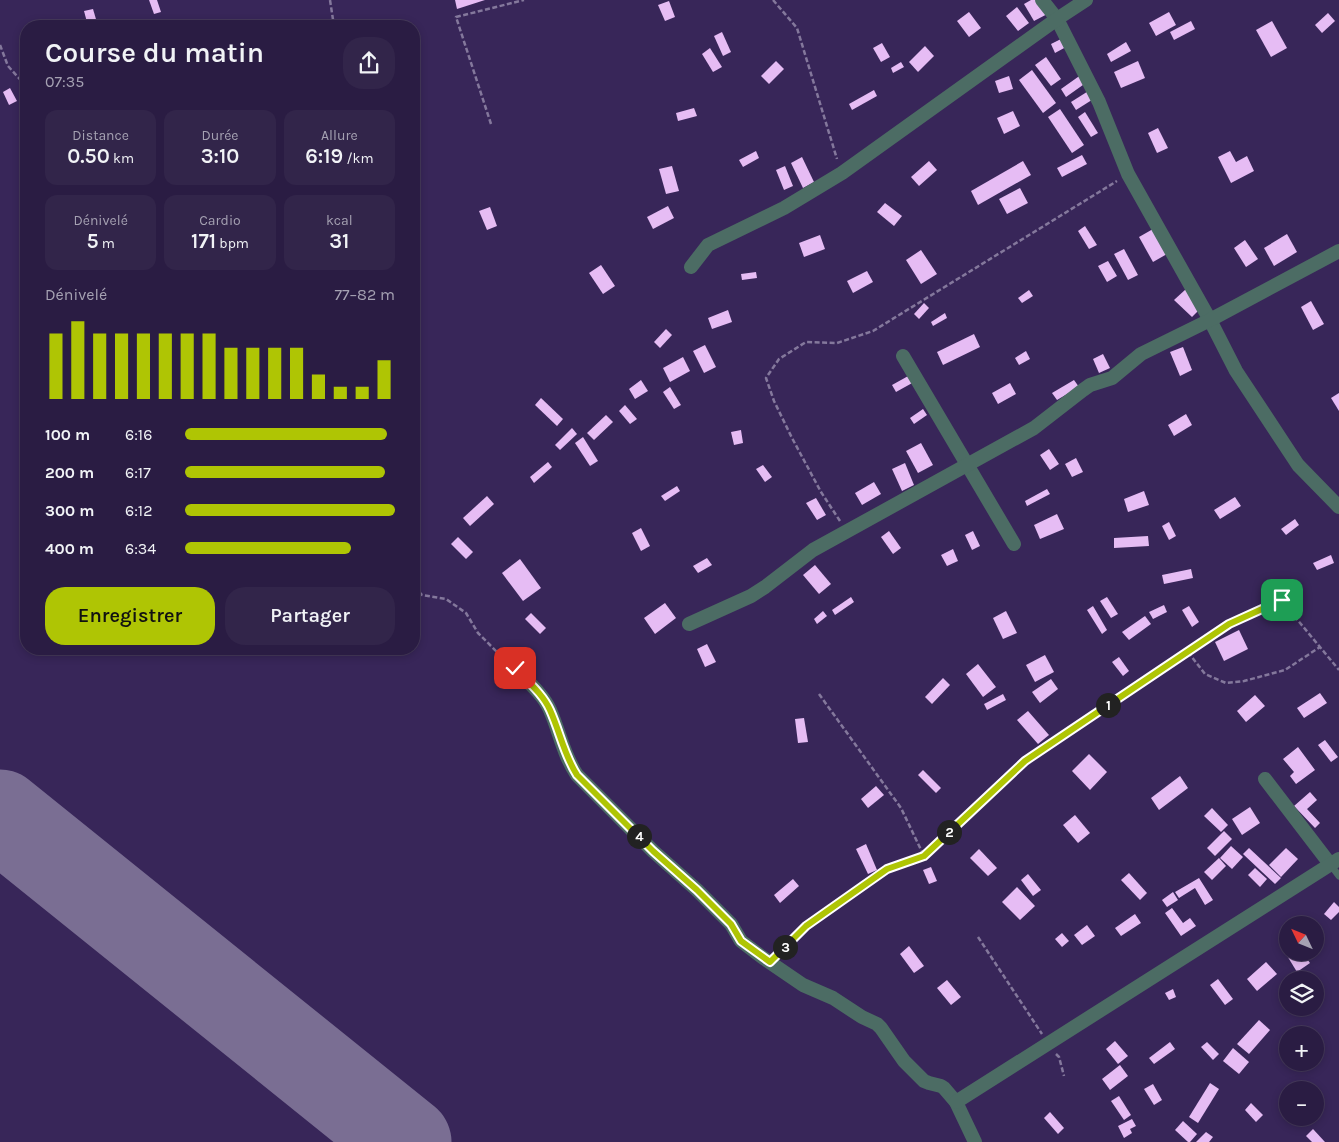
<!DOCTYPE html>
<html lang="fr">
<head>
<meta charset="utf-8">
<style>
	:root { --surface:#2a1c43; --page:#32254a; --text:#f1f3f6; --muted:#a5a1b2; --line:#463a5c; --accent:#afc504 }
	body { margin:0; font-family:Karla,sans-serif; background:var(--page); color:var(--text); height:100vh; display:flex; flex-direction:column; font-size:19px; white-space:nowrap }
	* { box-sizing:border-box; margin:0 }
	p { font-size:16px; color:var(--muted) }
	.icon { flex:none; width:28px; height:28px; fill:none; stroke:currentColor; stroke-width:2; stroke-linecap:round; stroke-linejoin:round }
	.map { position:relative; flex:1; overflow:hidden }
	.details { position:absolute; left:20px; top:20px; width:400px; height:635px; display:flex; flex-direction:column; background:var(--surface); border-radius:20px; box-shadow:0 2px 8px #0003,0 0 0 1px var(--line) }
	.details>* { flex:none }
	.needle { width:32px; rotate:313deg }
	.buttons { position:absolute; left:1279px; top:916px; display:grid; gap:10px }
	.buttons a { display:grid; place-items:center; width:45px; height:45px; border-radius:50%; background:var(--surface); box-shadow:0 2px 8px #0003,0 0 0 1px var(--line); font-size:25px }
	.pin { position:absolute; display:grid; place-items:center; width:42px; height:42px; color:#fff; margin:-21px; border-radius:10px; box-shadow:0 2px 8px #0006 }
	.km { position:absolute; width:25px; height:25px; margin:-12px; border-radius:50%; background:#222; color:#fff; font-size:14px; line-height:25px; text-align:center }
	.round { display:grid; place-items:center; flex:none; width:52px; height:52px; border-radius:20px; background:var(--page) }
	.overview { display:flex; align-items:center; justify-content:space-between; height:85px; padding:0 25px }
	h1 { font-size:28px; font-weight:600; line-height:38px }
	.figures { display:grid; grid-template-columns:repeat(3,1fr); gap:8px; height:85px; padding:5px 25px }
	.figures div { display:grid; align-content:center; border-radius:12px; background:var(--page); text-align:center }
	.figures b { font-size:21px; font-weight:600 }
	.figures small { font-size:14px; font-weight:400 }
	.figures p { font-size:14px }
	.chart { height:140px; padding:10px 25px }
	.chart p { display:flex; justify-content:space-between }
	.chart svg { width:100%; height:90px; margin-top:5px; stroke:var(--accent); stroke-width:6 }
	.cta { display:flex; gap:10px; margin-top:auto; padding:10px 25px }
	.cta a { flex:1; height:58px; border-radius:20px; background:var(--accent); color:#111; font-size:20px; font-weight:600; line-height:58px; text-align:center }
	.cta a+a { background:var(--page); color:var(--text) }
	ul { padding:0 25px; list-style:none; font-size:16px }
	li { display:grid; grid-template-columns:80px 60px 1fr; align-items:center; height:38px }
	li i { height:12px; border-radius:6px; background:var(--accent) }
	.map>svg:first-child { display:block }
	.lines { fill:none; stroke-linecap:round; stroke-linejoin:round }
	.taxiway { stroke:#7a6e93; stroke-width:36 }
	.runway { stroke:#7a6e93; stroke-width:91 }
	.building { fill:#e6bcf4 }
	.path { stroke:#84789c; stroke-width:2.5; stroke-dasharray:5 2.5; stroke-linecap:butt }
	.lane { stroke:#4c6c64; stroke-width:7 }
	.street { stroke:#4c6c64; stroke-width:14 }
	.route-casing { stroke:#fff; stroke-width:10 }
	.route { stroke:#afc504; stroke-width:6 }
</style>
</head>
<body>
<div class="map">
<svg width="1339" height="1142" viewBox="0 0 1339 1142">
	<rect width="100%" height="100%" fill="#382659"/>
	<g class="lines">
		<!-- taxiway -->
		<polyline class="taxiway" points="389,1128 396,1142"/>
		<!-- runway -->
		<polyline class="runway" points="0,815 406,1142"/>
	</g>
	<!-- building -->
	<g class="building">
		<polygon points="149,0 157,0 161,12 154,14"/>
		<polygon points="455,0 485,0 457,9"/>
		<polygon points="1031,0 1046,0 1053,11 1034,21 1024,4"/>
		<polygon points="669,1 675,17 665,21 658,5"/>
		<polygon points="1017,7 1029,23 1018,31 1006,16"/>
		<polygon points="93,9 98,26 88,26 84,11"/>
		<polygon points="969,12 981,28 969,37 957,21"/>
		<polygon points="1169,12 1176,25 1156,36 1149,23"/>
		<polygon points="1328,13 1335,21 1322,33 1315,25"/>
		<polygon points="320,20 322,26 307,26 306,24"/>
		<polygon points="1191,21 1195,29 1174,40 1170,32"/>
		<polygon points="1272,21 1287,48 1271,57 1256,30"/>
		<polygon points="722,32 731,52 723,56 714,36"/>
		<polygon points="1061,39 1066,47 1055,53 1051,44"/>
		<polygon points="1126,42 1131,51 1111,62 1107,54"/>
		<polygon points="882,43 890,57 881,62 873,48"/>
		<polygon points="925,46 934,56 918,72 909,62"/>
		<polygon points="710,48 722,67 713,72 702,54"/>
		<polygon points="1046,57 1061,79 1051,86 1035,65"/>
		<polygon points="776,61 784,69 769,84 761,76"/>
		<polygon points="1138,61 1145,78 1121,88 1114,72"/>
		<polygon points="901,62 904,67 893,73 891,68"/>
		<polygon points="1032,70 1056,103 1043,113 1019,80"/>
		<polygon points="1085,72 1090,80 1066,97 1061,89"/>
		<polygon points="1009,76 1013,89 999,93 995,81"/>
		<polygon points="10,88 17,101 9,105 3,92"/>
		<polygon points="874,90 877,96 852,110 849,104"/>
		<polygon points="1090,90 1095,98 1076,110 1071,102"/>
		<polygon points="694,108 697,116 678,121 676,113"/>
		<polygon points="1060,109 1084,145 1072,153 1048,117"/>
		<polygon points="1013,111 1020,126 1004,134 997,118"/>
		<polygon points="1085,112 1098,133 1091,137 1078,117"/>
		<polygon points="1158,128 1168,148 1157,153 1148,133"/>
		<polygon points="756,151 759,158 743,167 739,160"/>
		<polygon points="1230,151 1236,162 1247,156 1254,171 1231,183 1218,157"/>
		<polygon points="1082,155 1087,164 1062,177 1057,168"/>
		<polygon points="802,157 814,182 803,188 791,163"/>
		<polygon points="929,161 937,170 919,186 911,177"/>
		<polygon points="1023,161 1031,175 978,205 971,191"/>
		<polygon points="672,166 679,191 666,194 659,169"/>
		<polygon points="785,166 793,186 784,190 776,170"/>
		<polygon points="1020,188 1028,203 1007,214 999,199"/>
		<polygon points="885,203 902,216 894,226 877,212"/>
		<polygon points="668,206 674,218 653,229 647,217"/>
		<polygon points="490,207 497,226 487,230 479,211"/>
		<polygon points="1085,226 1097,245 1089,249 1078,231"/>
		<polygon points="1153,229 1167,254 1153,262 1139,237"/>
		<polygon points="1287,234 1297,252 1274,266 1264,248"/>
		<polygon points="820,235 825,249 804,257 799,243"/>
		<polygon points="1245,240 1258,259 1246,267 1234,248"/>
		<polygon points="1124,249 1138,275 1128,280 1114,254"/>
		<polygon points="921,250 937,274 921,284 906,260"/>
		<polygon points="1108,261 1117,276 1107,282 1098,266"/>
		<polygon points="601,265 615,286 603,294 589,273"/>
		<polygon points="867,271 873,282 853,293 847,281"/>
		<polygon points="756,272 757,278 742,280 741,274"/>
		<polygon points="1186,289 1203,306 1192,317 1174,300"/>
		<polygon points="1029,290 1033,296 1022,303 1018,298"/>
		<polygon points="1311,301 1324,324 1313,330 1301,307"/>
		<polygon points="924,303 929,308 919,319 914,314"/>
		<polygon points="728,310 732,322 712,329 708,318"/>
		<polygon points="945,313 947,318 933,326 931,322"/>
		<polygon points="666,329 672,335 660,348 654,342"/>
		<polygon points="974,334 980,347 943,365 937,352"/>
		<polygon points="705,345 716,367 704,373 693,351"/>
		<polygon points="1183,347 1192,370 1180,376 1170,352"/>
		<polygon points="1026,351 1030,359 1019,365 1015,358"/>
		<polygon points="1103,354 1110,368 1099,373 1093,359"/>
		<polygon points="683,357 690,371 670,382 663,368"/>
		<polygon points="910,375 914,382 896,392 892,385"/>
		<polygon points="641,380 648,391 635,399 629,389"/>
		<polygon points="1074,380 1079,387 1057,400 1052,393"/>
		<polygon points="1010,383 1016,394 998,404 992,393"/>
		<polygon points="670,387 681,405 674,409 663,392"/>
		<polygon points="1339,393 1339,411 1331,398"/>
		<polygon points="541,398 563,419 557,426 535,405"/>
		<polygon points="625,405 637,419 630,424 619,411"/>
		<polygon points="923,409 927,415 914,424 910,418"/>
		<polygon points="1186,414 1192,425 1174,436 1168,425"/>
		<polygon points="606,415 613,422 594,440 587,433"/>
		<polygon points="572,428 577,434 560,450 555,445"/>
		<polygon points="741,430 743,443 734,445 731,432"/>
		<polygon points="583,437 598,461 590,466 575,443"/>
		<polygon points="921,443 933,465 918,473 906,451"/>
		<polygon points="1049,449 1059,464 1050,470 1040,455"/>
		<polygon points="1076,458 1083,472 1072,477 1065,464"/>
		<polygon points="548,462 552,467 534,483 530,477"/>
		<polygon points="905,463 914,485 902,491 892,469"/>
		<polygon points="763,465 772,477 765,482 756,469"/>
		<polygon points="874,482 881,494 862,505 855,493"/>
		<polygon points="677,486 680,491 665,501 661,496"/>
		<polygon points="1047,489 1050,494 1027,506 1025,501"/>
		<polygon points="1144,491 1149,505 1128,512 1124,499"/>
		<polygon points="487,496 494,504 470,526 463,518"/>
		<polygon points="1235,497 1241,506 1220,519 1214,510"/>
		<polygon points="816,498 826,515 817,520 806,503"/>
		<polygon points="1057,514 1064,529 1040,539 1034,525"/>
		<polygon points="1295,519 1299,525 1286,535 1281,529"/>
		<polygon points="1169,522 1176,536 1169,540 1162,526"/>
		<polygon points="641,528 650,546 641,551 632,533"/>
		<polygon points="889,531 901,548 893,554 881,537"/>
		<polygon points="973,531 980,546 972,550 965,535"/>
		<polygon points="1148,536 1149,546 1114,548 1114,538"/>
		<polygon points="458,537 473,552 466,559 451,544"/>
		<polygon points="953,549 958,561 947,566 941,555"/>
		<polygon points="1331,555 1334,563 1317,570 1313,563"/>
		<polygon points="707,558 712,565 698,573 693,566"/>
		<polygon points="520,559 541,588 523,601 502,573"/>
		<polygon points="815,565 831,584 819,594 803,575"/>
		<polygon points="1191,569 1193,578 1164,584 1162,575"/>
		<polygon points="851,597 854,602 835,615 832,610"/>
		<polygon points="1107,597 1118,614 1111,618 1100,601"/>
		<polygon points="665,603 676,618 655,634 644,618"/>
		<polygon points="1164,605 1167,612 1153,619 1149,612"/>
		<polygon points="1093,606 1107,630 1102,634 1087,610"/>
		<polygon points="1189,606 1199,622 1192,627 1182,610"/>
		<polygon points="823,611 827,616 817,624 814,619"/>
		<polygon points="1006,611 1017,633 1003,639 993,618"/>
		<polygon points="531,613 546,628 540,634 525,619"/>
		<polygon points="1145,616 1151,624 1129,640 1122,632"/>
		<polygon points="1239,630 1248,649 1224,661 1215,642"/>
		<polygon points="707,644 716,662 705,667 697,649"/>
		<polygon points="1045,655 1054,672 1035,682 1026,665"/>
		<polygon points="1119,657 1129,671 1123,676 1112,662"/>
		<polygon points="978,664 996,687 983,697 966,674"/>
		<polygon points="943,678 950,685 932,704 925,697"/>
		<polygon points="1051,679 1058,689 1040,703 1032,692"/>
		<polygon points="1320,693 1327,703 1304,718 1297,708"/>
		<polygon points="1003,694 1006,700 987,710 984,704"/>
		<polygon points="1255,695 1265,706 1246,722 1237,711"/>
		<polygon points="1028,711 1049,735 1038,744 1017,720"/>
		<polygon points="804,718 808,742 798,743 795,719"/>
		<polygon points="1325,740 1338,757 1331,762 1318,745"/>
		<polygon points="1298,747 1315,770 1296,784 1290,776 1294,772 1283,759"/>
		<polygon points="1089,754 1107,772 1090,790 1072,771"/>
		<polygon points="923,770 941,788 936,793 918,775"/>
		<polygon points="1180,776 1188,788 1159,810 1151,798"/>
		<polygon points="876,786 884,795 868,808 861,799"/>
		<polygon points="1310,792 1317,800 1307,809 1320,823 1315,828 1294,806"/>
		<polygon points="1250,807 1260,823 1242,835 1232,819"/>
		<polygon points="1212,808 1228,825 1221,832 1204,816"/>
		<polygon points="1075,815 1090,833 1078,843 1063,825"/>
		<polygon points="1224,831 1232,839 1215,856 1207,848"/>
		<polygon points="866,844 877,870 868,874 856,849"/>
		<polygon points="1231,846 1243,857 1232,869 1220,858"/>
		<polygon points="1249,848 1281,878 1275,884 1243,854"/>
		<polygon points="1286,848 1298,859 1281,877 1269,865"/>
		<polygon points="979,849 997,868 988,876 970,858"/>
		<polygon points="1219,858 1226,866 1212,880 1204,872"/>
		<polygon points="931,867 937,881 929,884 923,870"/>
		<polygon points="1255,868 1267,879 1260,887 1248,875"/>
		<polygon points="1129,873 1147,893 1140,900 1121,880"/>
		<polygon points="1028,874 1041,890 1033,896 1021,880"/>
		<polygon points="1199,878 1213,900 1205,905 1195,888 1179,898 1175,892"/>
		<polygon points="793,879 799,886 780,903 774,895"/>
		<polygon points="1017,887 1035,906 1020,920 1002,902"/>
		<polygon points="1173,892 1178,900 1167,907 1162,900"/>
		<polygon points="1334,902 1339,907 1339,912 1331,920 1324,914"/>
		<polygon points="1172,908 1183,923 1190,918 1196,926 1181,936 1165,913"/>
		<polygon points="1135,914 1141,923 1121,936 1115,928"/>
		<polygon points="1087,925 1095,936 1082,945 1074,935"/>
		<polygon points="1062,933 1069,941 1062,947 1055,939"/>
		<polygon points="909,946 924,966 914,973 900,954"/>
		<polygon points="1288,952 1302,952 1310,963 1297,972 1286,954"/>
		<polygon points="1266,962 1277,974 1257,991 1247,979"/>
		<polygon points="1218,979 1233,999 1225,1005 1210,985"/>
		<polygon points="947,980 961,997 951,1005 937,988"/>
		<polygon points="1173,989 1176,997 1169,1000 1165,993"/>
		<polygon points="1259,1020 1270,1030 1249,1054 1237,1044"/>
		<polygon points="1115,1041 1128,1056 1118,1064 1106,1049"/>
		<polygon points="1170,1042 1175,1049 1154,1064 1149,1058"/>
		<polygon points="1207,1042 1219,1054 1213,1060 1201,1047"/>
		<polygon points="1233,1048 1249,1062 1239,1074 1223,1061"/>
		<polygon points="1120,1065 1128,1076 1110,1090 1102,1079"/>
		<polygon points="1210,1083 1219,1089 1198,1123 1189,1117"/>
		<polygon points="1153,1084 1162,1100 1154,1105 1144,1089"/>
		<polygon points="1119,1096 1131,1115 1124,1120 1111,1101"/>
		<polygon points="1251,1103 1263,1115 1256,1122 1245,1110"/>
		<polygon points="1050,1112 1064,1128 1058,1134 1044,1118"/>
		<polygon points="1132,1119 1136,1126 1130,1129 1132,1133 1124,1138 1118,1126"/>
		<polygon points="1183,1121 1197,1134 1190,1142 1188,1142 1175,1130"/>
		<polygon points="1313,1129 1325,1142 1312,1142 1306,1136"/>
		<polygon points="1206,1132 1213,1137 1209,1142 1196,1142"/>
	</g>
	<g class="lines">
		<!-- path -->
		<g class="path">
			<polyline points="330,0 334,26"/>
			<polyline points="773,0 797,28 837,159"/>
			<polyline points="0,45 8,66 26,86"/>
			<polyline points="491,124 456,17 524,0"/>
			<polyline points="840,521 821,492 792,438 774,401 766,378 779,359 806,342 837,343 873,331 1117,181"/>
			<polyline points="414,586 422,595 446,599 466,613 478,633 506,661"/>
			<polyline points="1188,652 1205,674 1226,683 1244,681 1285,670 1320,647"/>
			<polyline points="819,694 901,808 924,856"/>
			<polyline points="978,937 1042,1034"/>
			<polyline points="780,952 806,926 887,869 924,856 1025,761 1229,624 1281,600 1339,670"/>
			<polyline points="1056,1054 1059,1057 1064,1076"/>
		</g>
		<!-- lane -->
		<polyline class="lane" points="1330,864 1339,876"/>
		<!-- street -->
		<g class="street">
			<polyline points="1042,0 1057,19 1099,102 1128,174 1210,320 1236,371 1298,465 1339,507"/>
			<polyline points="691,267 708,245 784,208 842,173 1057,19 1086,0"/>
			<polyline points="903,356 1014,544"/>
			<polyline points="689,624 751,596 765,587 813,550 1034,428 1083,390 1090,385 1112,378 1141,354 1210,320 1339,251"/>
			<path d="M515 669C527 681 543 694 550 710 560 733 563 754 577 775L653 851 697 890 731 924 741 941 762 957 803 985 833 998 862 1017 877 1024 881 1028 904 1061 924 1081 929 1083 941 1086 944 1088 956 1102 975 1142"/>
			<polyline points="1265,779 1330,864"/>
			<polyline points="956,1102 1339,859"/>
		</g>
	</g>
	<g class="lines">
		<defs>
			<path id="route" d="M515 668C527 681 543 694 550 710 560 732 564 755 577 775L653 851 697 890 731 924 741 941 770 962 806 926 887 869 924 856 1025 761 1229 624 1282 600"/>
		</defs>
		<!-- route casing -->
		<use href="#route" class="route-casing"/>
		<!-- route -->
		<use href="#route" class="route"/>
	</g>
</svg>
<div class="buttons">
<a><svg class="needle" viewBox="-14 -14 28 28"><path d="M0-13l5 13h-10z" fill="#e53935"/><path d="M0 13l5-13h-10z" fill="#a5a1b2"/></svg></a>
<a><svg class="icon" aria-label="layers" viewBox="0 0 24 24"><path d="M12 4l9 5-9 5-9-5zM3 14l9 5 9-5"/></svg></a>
<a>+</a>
<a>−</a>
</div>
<div class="pin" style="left:1282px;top:600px;background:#1e9e55"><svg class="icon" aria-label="arrive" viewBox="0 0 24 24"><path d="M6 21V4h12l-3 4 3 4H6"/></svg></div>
<div class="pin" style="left:515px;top:668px;background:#d93025"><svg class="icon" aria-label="check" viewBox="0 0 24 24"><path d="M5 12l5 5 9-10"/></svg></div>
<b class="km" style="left:1108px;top:705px">1</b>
<b class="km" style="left:949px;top:832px">2</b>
<b class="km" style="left:785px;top:947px">3</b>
<b class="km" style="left:639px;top:836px">4</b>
<section class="details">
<div class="overview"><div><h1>Course du matin</h1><p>07:35</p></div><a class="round"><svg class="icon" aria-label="share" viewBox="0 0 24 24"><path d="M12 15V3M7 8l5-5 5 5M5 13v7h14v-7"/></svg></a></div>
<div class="figures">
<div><p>Distance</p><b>0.50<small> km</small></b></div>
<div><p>Durée</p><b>3:10</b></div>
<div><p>Allure</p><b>6:19<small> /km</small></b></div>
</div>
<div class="figures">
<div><p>Dénivelé</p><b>5<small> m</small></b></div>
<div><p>Cardio</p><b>171<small> bpm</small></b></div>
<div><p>kcal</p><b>31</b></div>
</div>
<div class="chart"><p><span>Dénivelé</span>77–82 m</p>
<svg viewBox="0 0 160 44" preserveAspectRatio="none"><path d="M5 44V12M15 44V6M25 44V12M35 44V12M45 44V12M55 44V12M65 44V12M75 44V12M85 44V19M95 44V19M105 44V19M115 44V19M125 44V32M135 44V38M145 44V38M155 44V25"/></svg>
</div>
<ul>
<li><b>100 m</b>6:16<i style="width:96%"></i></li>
<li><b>200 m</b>6:17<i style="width:95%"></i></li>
<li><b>300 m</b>6:12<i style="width:100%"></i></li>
<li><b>400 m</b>6:34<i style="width:79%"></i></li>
</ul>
<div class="cta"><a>Enregistrer</a><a>Partager</a></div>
</section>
</div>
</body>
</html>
